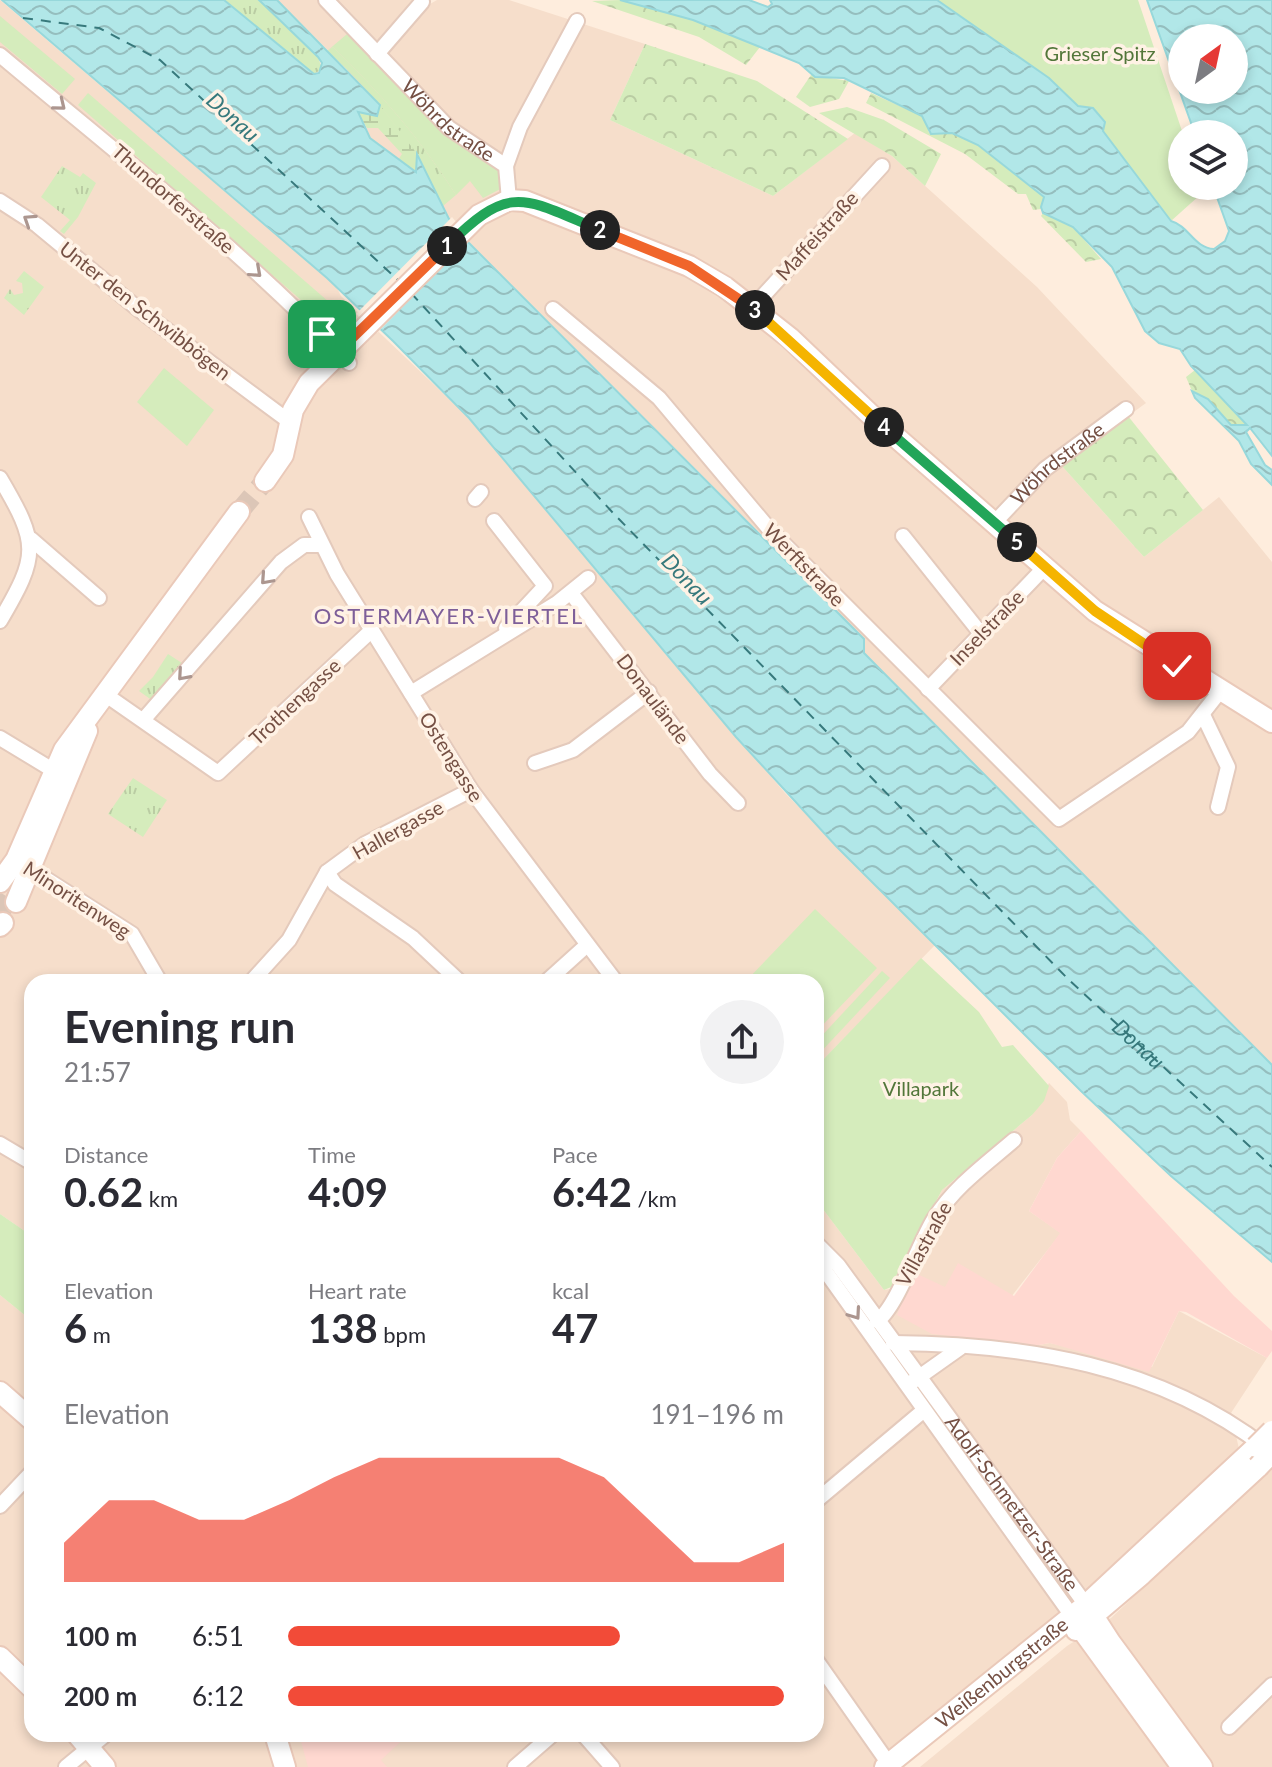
<!DOCTYPE html>
<html lang="en">
<head>
<meta charset="utf-8">
<style>
	:root { --surface:#fff; --page:#f2f2f3; --text:#2b2b33; --muted:#7c7c81; --accent:#f24b38 }
	body { margin:0; font-family:Lato,sans-serif; background:var(--page); color:var(--text); height:100vh; display:flex; flex-direction:column; font-size:30px; white-space:nowrap }
	* { box-sizing:border-box; margin:0 }
	p { font-size:26px; color:var(--muted) }
	.icon { flex:none; width:44px; height:44px; fill:none; stroke:currentColor; stroke-width:2; stroke-linecap:round; stroke-linejoin:round }
	.map { position:relative; flex:1; overflow:hidden }
	.details { position:absolute; left:24px; top:974px; width:800px; height:768px; display:flex; flex-direction:column; background:var(--surface); border-radius:24px; box-shadow:0 4px 12px #0003 }
	.details>* { flex:none }
	.needle { width:52px; rotate:33deg }
	.buttons { position:absolute; left:1168px; top:24px; display:grid; gap:16px }
	.buttons a { display:grid; place-items:center; width:80px; height:80px; border-radius:50%; background:var(--surface); box-shadow:0 4px 12px #0003; font-size:40px }
	.pin { position:absolute; display:grid; place-items:center; width:68px; height:68px; color:#fff; margin:-34px; border-radius:16px; box-shadow:0 4px 12px #0006 }
	.km { position:absolute; width:40px; height:40px; margin:-20px; border-radius:50%; background:#222; color:#fff; font-size:22px; line-height:40px; text-align:center }
	.round { display:grid; place-items:center; flex:none; width:84px; height:84px; border-radius:42px; background:var(--page) }
	.headline { display:flex; align-items:center; justify-content:space-between; height:136px; padding:0 40px }
	h1 { font-size:44px; font-weight:700; line-height:60px }
	.figures { display:grid; grid-template-columns:repeat(3,1fr); gap:12px; height:136px; padding:8px 40px }
	.figures div { display:grid; align-content:center }
	.figures b { font-size:40px; font-weight:700 }
	.figures small { font-size:22px; font-weight:400 }
	.figures p { font-size:22px }
	.chart { height:224px; padding:16px 40px }
	.chart p { display:flex; justify-content:space-between }
	.chart svg { width:100%; height:144px; margin-top:8px; fill:var(--accent); opacity:.7 }
	ul { padding:0 40px; list-style:none; font-size:26px }
	li { display:grid; grid-template-columns:128px 96px 1fr; align-items:center; height:60px }
	li i { height:20px; border-radius:10px; background:var(--accent) }
	.map>svg:first-child { display:block }
	.residential { fill:#f6decb }
	.commercial { fill:#ffd8d0 }
	.grass { fill:url(#grass-tufts) }
	.forest { fill:url(#forest-crowns) }
	.wetland { fill:url(#wetland-marsh) }
	.green { fill:#d5ecbc }
	.water { fill:url(#water-waves); stroke:#97d8db; stroke-width:2; fill-rule:evenodd }
	.pier { fill:#feeddd }
	.lines { fill:none; stroke-linecap:round; stroke-linejoin:round }
	.ferry { stroke:#37797c; stroke-width:2; stroke-dasharray:10 8; stroke-linecap:butt }
	.secondary-tunnel { stroke:#dcc6b7; stroke-width:20; stroke-dasharray:20 10; stroke-linecap:butt }
	.street-casing { stroke:#e4cabc; stroke-width:18 }
	.secondary-casing { stroke:#eac9b9; stroke-width:24 }
	.street { stroke:#fff; stroke-width:14 }
	.secondary { stroke:#fff; stroke-width:20 }
	.secondary-bridge-casing { stroke:#eac9b9; stroke-width:24; stroke-linecap:butt }
	.secondary-bridge { stroke:#fff; stroke-width:20 }
	.oneway { stroke:#ac968f }
	.split-1-casing { stroke:#fff; stroke-width:16 }
	.split-2-casing { stroke:#fff; stroke-width:16 }
	.split-3-casing { stroke:#fff; stroke-width:16 }
	.split-4-casing { stroke:#fff; stroke-width:16 }
	.split-5-casing { stroke:#fff; stroke-width:16 }
	.split-6-casing { stroke:#fff; stroke-width:16 }
	.split-1 { stroke:#f0652b; stroke-width:10 }
	.split-2 { stroke:#22a559; stroke-width:10 }
	.split-3 { stroke:#f0652b; stroke-width:10 }
	.split-4 { stroke:#f5b400; stroke-width:10 }
	.split-5 { stroke:#22a559; stroke-width:10 }
	.split-6 { stroke:#f5b400; stroke-width:10 }
	.labels { text-anchor:middle; stroke-width:7; stroke-linejoin:round; paint-order:stroke }
	.park-label { font-size:20px; fill:#527639; stroke:#fff2e5 }
	.street-label { font-size:20px; fill:#755044; stroke:#fff2e5 }
	.water-label { font-size:22px; font-style:italic; fill:#37797c; stroke:#fff2e5 }
	.neighbourhood-label { font-size:22px; letter-spacing:2px; fill:#7e5f99; stroke:#fff2e5 }
</style>
</head>
<body>
<div class="map">
<svg width="1272" height="1767" viewBox="0 0 1272 1767">
	<defs>
		<pattern id="grass-tufts" width="24" height="20" patternUnits="userSpaceOnUse" patternTransform="scale(2)"><rect width="24" height="20" fill="#d5ecbc"/><path d="M3 7l-1-3M5 7V3M7 7l1-3M15 17l-1-3M17 17v-4M19 17l1-3" fill="none" stroke="#bacca3"/></pattern>
		<pattern id="forest-crowns" width="20" height="18" patternUnits="userSpaceOnUse" patternTransform="scale(2)"><rect width="20" height="18" fill="#d5ecbc"/><path d="M2 6a3 3 0 1 1 6 0M12 15a3 3 0 1 1 6 0" fill="none" stroke="#bacca3"/></pattern>
		<pattern id="wetland-marsh" width="20" height="14" patternUnits="userSpaceOnUse" patternTransform="scale(2)"><rect width="20" height="14" fill="#d5ecbc"/><path d="M1 5h8M5 5V1M11 12h8M15 12V8" fill="none" stroke="#bacca3"/></pattern>
		<pattern id="water-waves" width="16" height="10" patternUnits="userSpaceOnUse" patternTransform="scale(2)"><rect width="16" height="10" fill="#b1e7e8"/><path d="M0 5q4-4 8 0t8 0" fill="none" stroke="#95bebe"/></pattern>
	</defs>
	<rect width="100%" height="100%" fill="#feeddd"/>
	<!-- residential -->
	<g class="residential">
		<polygon points="0,0 336,286 341,296 469,418 785,793 935,945 816,1067 816,982 32,982 32,1236 0,1214"/>
		<polygon points="277,0 427,0 430,4 437,0 509,0 645,44 610,120 773,196 855,133 892,156 1037,287 1146,403 1061,465 1144,557 1219,497 1272,562 1272,1065 864,653 863,639 469,243 449,219 418,156 417,172 370,138 347,69"/>
		<polygon points="1049,1083 1067,1102 1070,1120 1081,1131 1057,1158 1029,1211 1061,1233 979,1338 1033,1346 1050,1343 1152,1367 1179,1311 1267,1358 1231,1413 1239,1449 1092,1585 874,1767 0,1767 0,1295 32,1321 32,1734 816,1734 816,1200 884,1290 890,1289 942,1190 1032,1115"/>
		<polygon points="1272,1467 1272,1767 920,1767 1067,1646 1111,1618"/>
	</g>
	<!-- commercial -->
	<g class="commercial">
		<polygon points="1081,1131 1234,1296 1272,1331 1272,1351 1267,1358 1186,1312 1179,1311 1149,1372 1050,1343 1033,1346 932,1334 897,1315 913,1272 945,1287 958,1263 1014,1296 1060,1233 1029,1211 1057,1158"/>
		<polygon points="299,1734 409,1734 381,1760 387,1767 308,1767"/>
	</g>
	<!-- grass -->
	<g class="grass">
		<polygon points="224,0 259,0 318,57 322,69 314,74"/>
		<path d="M333 47C380 92 421 140 456 195L443 206C413 145 379 97 327 51Z"/>
		<polygon points="62,166 80,177 83,173 96,183 78,217 64,234 60,231 70,220 41,197"/>
		<polygon points="24,271 44,287 24,315 4,298 10,289 14,295 23,293 22,283 16,281"/>
		<polygon points="168,654 185,665 153,701 139,691 153,677"/>
		<polygon points="133,778 167,800 143,837 108,814"/>
	</g>
	<!-- forest -->
	<g class="forest">
		<polygon points="620,0 693,20 760,47 746,65 699,37 592,1"/>
		<polygon points="645,44 757,81 848,139 773,196 610,120"/>
		<polygon points="811,75 849,81 839,99 810,107 796,97"/>
		<polygon points="871,93 926,118 929,133 952,133 978,145 1044,197 1041,209 1033,210 1026,194 1018,194 965,154 866,103"/>
		<polygon points="847,107 884,120 941,154 925,186 892,156 819,113"/>
		<polygon points="1043,213 1073,227 1101,259 1086,262 1041,216"/>
		<polygon points="1195,370 1243,420 1247,426 1231,425 1208,399 1192,391 1186,377"/>
		<polygon points="1128,416 1203,510 1144,557 1061,465"/>
	</g>
	<!-- wetland -->
	<polygon class="wetland" points="380,105 417,154 417,172 398,160 402,154 378,128 367,128 357,111 377,116"/>
	<!-- green -->
	<g class="green">
		<polygon points="937,0 1138,0 1183,134 1182,186 1198,186 1200,195 1171,221 1103,131 1093,108 1078,106 1049,78"/>
		<polygon points="0,16 75,79 62,94 0,42"/>
		<path d="M353 29 449 128 495 156 508 185 483 198 470 181 456 195C421 140 380 92 333 47L327 51Z"/>
		<polygon points="88,93 329,302 317,314 78,105"/>
		<polygon points="164,368 214,410 187,446 137,402"/>
		<polygon points="815,909 877,968 816,1032 816,982 745,982"/>
		<polygon points="921,958 979,1012 1002,1047 1013,1045 1049,1086 1044,1101 1032,1115 942,1190 895,1278 896,1285 884,1290 816,1200 816,1067"/>
		<polygon points="882,971 890,978 816,1057 816,1042"/>
		<polygon points="0,1214 32,1236 32,1321 0,1295"/>
	</g>
	<!-- water -->
	<g class="water">
		<polygon points="2,0 224,0 314,74 319,73 322,63 318,57 259,0 277,0 380,105 377,116 358,112 370,138 416,172 417,154 449,219 469,243 864,639 864,653 1272,1065 1272,1262 1171,1176 1081,1091 836,846 736,737 469,418 393,341 327,278"/>
		<path d="M620 0H749L768 7 772 4 770 0H937L1049 78 1078 106 1093 108 1105 122 1103 131 1171 221C1189 226 1194 248 1214 249L1225 241 1229 231 1213 186H1234V134H1195L1147 0H1272V456L1250 428 1246 432 1265 465 1272 470V485L1251 464 1239 441 1195 398 1192 391 1208 399 1231 425H1247L1191 366 1180 349 1159 343 1145 331 1112 267 1073 227 1043 213 1041 207 1044 197 978 145 952 133 931 134 922 116 844 78 815 77 799 63 760 47 693 20ZM1234 38V90H1182V38Z"/>
	</g>
	<!-- pier -->
	<polygon class="pier" points="452,217 470,238 377,333 356,314"/>
	<g class="lines">
		<!-- ferry -->
		<g class="ferry">
			<polyline points="23,18 99,28 160,60 398,280"/>
			<path id="s1" d="M411 293 614 514 1068 979 1272 1167"/>
		</g>
		<!-- secondary-tunnel -->
		<g class="secondary-tunnel">
			<polyline points="239,512 265,481"/>
			<polyline points="0,912 9,898"/>
		</g>
		<defs>
			<g id="street">
				<path id="s2" d="M326 0 449 128 506 166 509 200"/>
				<polyline points="377,54 422,2"/>
				<path d="M0 55C119 155 242 250 349 363"/>
				<polyline points="506,166 520,127 577,21"/>
				<polyline points="0,201 37,225 137,308 290,422"/>
				<polyline points="752,308 882,166"/>
				<polyline points="553,309 659,398 770,530 1059,819 1188,732 1221,690"/>
				<path d="M0 478C39 544 39 555 0 621"/>
				<polyline points="475,499 481,492"/>
				<polyline points="309,517 337,574 471,790 616,982"/>
				<polyline points="494,521 545,586 506,628"/>
				<path id="s3" d="M995 522 1045 469 1126 409"/>
				<polyline points="903,536 982,635"/>
				<polyline points="31,539 99,598"/>
				<polyline points="571,593 710,774 738,803"/>
				<polyline points="928,689 1045,567"/>
				<polyline points="411,693 557,603 588,578"/>
				<polyline points="106,695 218,773 372,630"/>
				<polyline points="1204,717 1228,767 1218,807"/>
				<polyline points="144,719 281,562 304,545 322,545"/>
				<polyline points="0,738 61,775"/>
				<polyline points="535,763 573,750 649,692"/>
				<polyline points="24,865 132,934 160,982"/>
				<polyline points="327,872 335,884 413,938 460,982"/>
				<polyline points="327,872 365,844 471,790"/>
				<polyline points="251,982 289,940 327,872"/>
				<polyline points="546,982 587,945"/>
				<polyline points="0,1144 32,1163"/>
				<polyline points="816,1242 826,1272 1072,1616"/>
				<path id="s4" d="M819 1246 838 1265 1086 1605"/>
				<path d="M877 1321C896 1309 919 1243 934 1219 955 1186 985 1165 1014 1140"/>
				<path d="M893 1343C1025 1344 1159 1365 1266 1448"/>
				<polyline points="912,1382 960,1348"/>
				<polyline points="816,1501 923,1411"/>
				<polyline points="0,1506 32,1472"/>
				<polyline points="816,1660 889,1764"/>
				<polyline points="1229,1727 1272,1685"/>
				<polyline points="583,1734 612,1767"/>
				<polyline points="66,1767 106,1734"/>
				<polyline points="515,1767 553,1734"/>
			</g>
			<g id="secondary">
				<polyline points="265,481 283,455 293,410 309,383 479,215 509,200 525,201 689,266 725,287 790,338 873,417 1095,611 1272,722"/>
				<polyline points="0,882 16,860 64,750 239,512"/>
				<polyline points="16,902 87,731"/>
				<polyline points="0,926 3,923"/>
				<polyline points="0,1392 32,1420"/>
				<polyline points="1088,1608 1110,1642 1202,1767"/>
				<polyline points="1072,1616 1182,1767"/>
				<polyline points="1076,1630 1142,1574 1258,1467"/>
				<polyline points="0,1657 32,1688"/>
				<polyline points="77,1734 105,1767"/>
				<polyline points="275,1734 285,1767"/>
				<path id="s5" d="M885 1767 1086 1605 1256 1447"/>
			</g>
		</defs>
		<!-- street casing -->
		<use href="#street" class="street-casing"/>
		<!-- secondary casing -->
		<use href="#secondary" class="secondary-casing"/>
		<!-- street -->
		<use href="#street" class="street"/>
		<!-- secondary -->
		<use href="#secondary" class="secondary"/>
		<defs>
			<g id="secondary-bridge">
				<polyline points="1256,1447 1272,1431"/>
				<polyline points="1258,1467 1272,1452"/>
			</g>
		</defs>
		<!-- secondary-bridge casing -->
		<use href="#secondary-bridge" class="secondary-bridge-casing"/>
		<!-- secondary-bridge -->
		<use href="#secondary-bridge" class="secondary-bridge"/>
	</g>
	<!-- one-way arrows -->
	<defs><path id="oneway-chevron" d="M-2-3.5L2.5 0L-2 3.5" fill="none" stroke-width="1.6" stroke-linecap="round" stroke-linejoin="round" transform="scale(2)"/></defs>
	<g class="oneway">
		<use href="#oneway-chevron" transform="translate(60 105) rotate(39)"/>
		<use href="#oneway-chevron" transform="translate(29 220) rotate(-147)"/>
		<use href="#oneway-chevron" transform="translate(256 272) rotate(42)"/>
		<use href="#oneway-chevron" transform="translate(266 579) rotate(132)"/>
		<use href="#oneway-chevron" transform="translate(183 675) rotate(131)"/>
		<use href="#oneway-chevron" transform="translate(855 1314) rotate(55)"/>
	</g>
	<g class="lines">
		<defs>
			<polyline id="split-1" points="322,334 339,351 447,246"/>
			<path id="split-2" d="M447 246C511 182 523 198 600 230"/>
			<polyline id="split-3" points="600,230 689,266 755,310"/>
			<polyline id="split-4" points="755,310 884,427"/>
			<polyline id="split-5" points="884,427 1017,542"/>
			<polyline id="split-6" points="1017,542 1095,611 1177,666"/>
		</defs>
		<!-- split-1 casing -->
		<use href="#split-1" class="split-1-casing"/>
		<!-- split-2 casing -->
		<use href="#split-2" class="split-2-casing"/>
		<!-- split-3 casing -->
		<use href="#split-3" class="split-3-casing"/>
		<!-- split-4 casing -->
		<use href="#split-4" class="split-4-casing"/>
		<!-- split-5 casing -->
		<use href="#split-5" class="split-5-casing"/>
		<!-- split-6 casing -->
		<use href="#split-6" class="split-6-casing"/>
		<!-- split-1 -->
		<use href="#split-1" class="split-1"/>
		<!-- split-2 -->
		<use href="#split-2" class="split-2"/>
		<!-- split-3 -->
		<use href="#split-3" class="split-3"/>
		<!-- split-4 -->
		<use href="#split-4" class="split-4"/>
		<!-- split-5 -->
		<use href="#split-5" class="split-5"/>
		<!-- split-6 -->
		<use href="#split-6" class="split-6"/>
	</g>
	<g class="labels">
		<!-- park labels -->
		<g class="park-label">
			<text x="1100" y="61">Grieser Spitz</text>
			<text x="921" y="1096">Villapark</text>
		</g>
		<!-- street labels -->
		<g class="street-label">
			<text dy="7" stroke="none"><textPath href="#s2" startOffset="172">Wöhrdstraße</textPath></text>
			<text transform="translate(173 199) rotate(41)" y="7">Thundorferstraße</text>
			<text transform="translate(817 236) rotate(-48)" y="7">Maffeistraße</text>
			<text transform="translate(145 311) rotate(38)" y="7">Unter den Schwibbögen</text>
			<text dy="7" stroke="none"><textPath href="#s3" startOffset="86">Wöhrdstraße</textPath></text>
			<text transform="translate(804 565) rotate(46)" y="7">Werftstraße</text>
			<text transform="translate(987 628) rotate(-46)" y="7">Inselstraße</text>
			<text transform="translate(653 699) rotate(53)" y="7">Donaulände</text>
			<text transform="translate(295 702) rotate(-43)" y="7">Trothengasse</text>
			<text transform="translate(451 757) rotate(58)" y="7">Ostengasse</text>
			<text transform="translate(398 830) rotate(-29)" y="7">Hallergasse</text>
			<text transform="translate(77 900) rotate(33)" y="7">Minoritenweg</text>
			<text transform="translate(924 1244) rotate(-61)" y="7">Villastraße</text>
			<text dy="7" stroke="none"><textPath href="#s4" startOffset="322">Adolf-Schmetzer-Straße</textPath></text>
			<text dy="7" stroke="none"><textPath href="#s5" startOffset="150">Weißenburgstraße</textPath></text>
		</g>
		<!-- water labels -->
		<g class="water-label">
			<text transform="translate(233 117) rotate(42)" y="8">Donau</text>
			<text transform="translate(687 579) rotate(46)" y="8">Donau</text>
			<text dy="8" stroke="none"><textPath href="#s1" startOffset="1046">Donau</textPath></text>
		</g>
		<!-- neighbourhood labels -->
		<g class="neighbourhood-label">
			<text x="449" y="624">OSTERMAYER-VIERTEL</text>
		</g>
	</g>
</svg>
<div class="buttons">
<a><svg class="needle" viewBox="-14 -14 28 28"><path d="M0-13l5 13h-10z" fill="#e53935"/><path d="M0 13l5-13h-10z" fill="#7c7c81"/></svg></a>
<a><svg class="icon" aria-label="layers" viewBox="0 0 24 24"><path d="M12 4l9 5-9 5-9-5zM3 14l9 5 9-5"/></svg></a>
</div>
<div class="pin" style="left:322px;top:334px;background:#1e9e55"><svg class="icon" aria-label="arrive" viewBox="0 0 24 24"><path d="M6 21V4h12l-3 4 3 4H6"/></svg></div>
<div class="pin" style="left:1177px;top:666px;background:#d93025"><svg class="icon" aria-label="check" viewBox="0 0 24 24"><path d="M5 12l5 5 9-10"/></svg></div>
<b class="km" style="left:447px;top:246px">1</b>
<b class="km" style="left:600px;top:230px">2</b>
<b class="km" style="left:755px;top:310px">3</b>
<b class="km" style="left:884px;top:427px">4</b>
<b class="km" style="left:1017px;top:542px">5</b>
<section class="details">
<div class="headline"><div><h1>Evening run</h1><p>21:57</p></div><a class="round"><svg class="icon" aria-label="share" viewBox="0 0 24 24"><path d="M12 15V3M7 8l5-5 5 5M5 13v7h14v-7"/></svg></a></div>
<div class="figures">
<div><p>Distance</p><b>0.62<small> km</small></b></div>
<div><p>Time</p><b>4:09</b></div>
<div><p>Pace</p><b>6:42<small> /km</small></b></div>
</div>
<div class="figures">
<div><p>Elevation</p><b>6<small> m</small></b></div>
<div><p>Heart rate</p><b>138<small> bpm</small></b></div>
<div><p>kcal</p><b>47</b></div>
</div>
<div class="chart"><p><span>Elevation</span>191–196 m</p>
<svg viewBox="0 0 160 44" preserveAspectRatio="none"><path d="M0 44V32L10 19L20 19L30 25L40 25L50 19L60 12L70 6L80 6L90 6L100 6L110 6L120 12L130 25L140 38L150 38L160 32V44z"/></svg>
</div>
<ul>
<li><b>100 m</b>6:51<i style="width:67%"></i></li>
<li><b>200 m</b>6:12<i style="width:100%"></i></li>
</ul>
</section>
</div>
</body>
</html>
